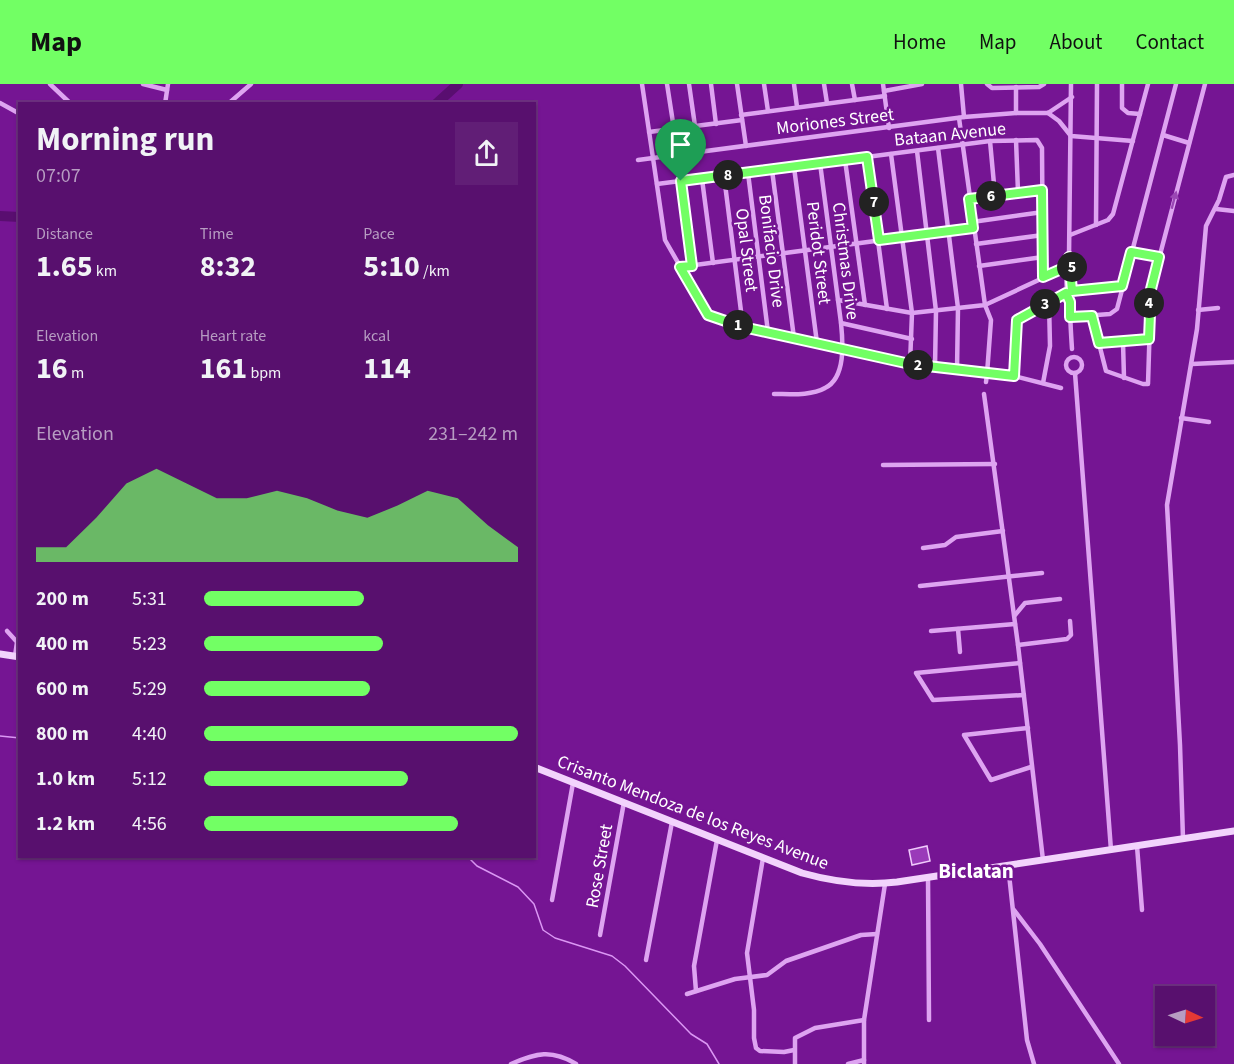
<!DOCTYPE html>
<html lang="en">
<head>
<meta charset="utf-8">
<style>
	:root { --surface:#58106e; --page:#611e76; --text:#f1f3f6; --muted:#b79dc2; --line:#6d3081; --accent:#72ff64 }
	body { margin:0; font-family:"Source Sans 3",sans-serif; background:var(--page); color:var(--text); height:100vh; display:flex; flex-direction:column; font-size:22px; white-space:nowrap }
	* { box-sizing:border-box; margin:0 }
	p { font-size:20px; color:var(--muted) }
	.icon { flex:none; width:33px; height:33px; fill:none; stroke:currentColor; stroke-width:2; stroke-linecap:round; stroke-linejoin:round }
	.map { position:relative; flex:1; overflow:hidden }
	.drawer { position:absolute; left:18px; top:18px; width:518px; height:756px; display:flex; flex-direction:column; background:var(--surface); border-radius:0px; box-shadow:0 2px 4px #0004,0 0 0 2px var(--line) }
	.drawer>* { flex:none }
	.needle { width:39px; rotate:94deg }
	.tools { position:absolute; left:1155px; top:902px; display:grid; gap:12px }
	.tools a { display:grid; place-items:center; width:60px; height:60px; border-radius:0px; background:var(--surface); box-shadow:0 2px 4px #0004,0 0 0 2px var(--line); font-size:30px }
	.pin { position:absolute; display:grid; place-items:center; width:51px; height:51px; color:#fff; margin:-62px -26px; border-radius:50% 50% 50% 0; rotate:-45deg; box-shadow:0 0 6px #0007 }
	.pin .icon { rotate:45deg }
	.km { position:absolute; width:30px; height:30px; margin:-15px; border-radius:50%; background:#222; color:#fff; font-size:16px; line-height:30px; text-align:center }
	.round { display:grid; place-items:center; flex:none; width:63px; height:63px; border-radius:0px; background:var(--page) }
	.overview { display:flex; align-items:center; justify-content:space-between; height:102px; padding:0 18px }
	h1 { font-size:33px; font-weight:700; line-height:45px }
	.metrics { display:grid; grid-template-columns:repeat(3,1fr); gap:9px; height:102px; padding:6px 18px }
	.metrics div { display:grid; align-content:center }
	.metrics b { font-size:30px; font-weight:700 }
	.metrics small { font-size:16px; font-weight:400 }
	.metrics p { font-size:16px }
	.chart { height:168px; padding:12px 18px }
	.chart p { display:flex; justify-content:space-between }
	.chart svg { width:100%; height:108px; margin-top:6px; fill:var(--accent); opacity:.7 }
	ul { padding:0 18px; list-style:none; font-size:20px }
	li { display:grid; grid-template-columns:96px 72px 1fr; align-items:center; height:45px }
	li i { height:15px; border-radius:8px; background:var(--accent) }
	header { display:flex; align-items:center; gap:36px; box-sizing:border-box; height:84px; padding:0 30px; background:var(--accent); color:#111 }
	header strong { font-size:28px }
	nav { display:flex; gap:33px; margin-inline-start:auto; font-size:21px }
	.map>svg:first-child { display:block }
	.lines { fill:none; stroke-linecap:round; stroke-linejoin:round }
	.stream { stroke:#db97f4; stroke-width:1.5 }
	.river { stroke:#590e70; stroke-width:10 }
	.building { fill:#9a3ab9; stroke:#f0cbfc; stroke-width:1.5 }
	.street { stroke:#dea4f1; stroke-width:4.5 }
	.secondary { stroke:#f2d3fc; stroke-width:7 }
	.oneway { fill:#9a47b4 }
	.route-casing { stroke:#fff; stroke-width:12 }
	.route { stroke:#72ff64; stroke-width:8 }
	.labels { text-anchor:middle; stroke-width:5; stroke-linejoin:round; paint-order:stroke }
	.street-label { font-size:18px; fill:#fff; stroke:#751593 }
	.quarter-label { font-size:21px; font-weight:bold; fill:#fff; stroke:#751593 }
</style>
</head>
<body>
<header>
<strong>Map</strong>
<nav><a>Home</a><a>Map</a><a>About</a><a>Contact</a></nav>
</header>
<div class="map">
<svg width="1234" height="980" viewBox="0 0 1234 980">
	<rect width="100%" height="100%" fill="#751593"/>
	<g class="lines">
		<!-- stream -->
		<g class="stream">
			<polyline points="0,652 20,654"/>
			<polyline points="467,772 477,782 518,803 534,820 543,846 555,854 612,872 625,882 691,950 707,960 719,980"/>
		</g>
		<!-- river -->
		<g class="river">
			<polyline points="436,20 458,0"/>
			<polyline points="0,132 20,133"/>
		</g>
	</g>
	<!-- building -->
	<polygon class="building" points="927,762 930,777 912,781 909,766"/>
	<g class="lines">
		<!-- street -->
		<g class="street">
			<polyline points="50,0 71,20"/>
			<polyline points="143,0 167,6"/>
			<polyline points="642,0 653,74 964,33 1016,29 1048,29 1072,13"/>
			<polyline points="667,0 674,45"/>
			<polyline points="689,0 695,42"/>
			<polyline points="711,0 716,40"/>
			<polyline points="737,0 746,62"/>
			<polyline points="764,0 768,27"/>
			<polyline points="794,0 797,23"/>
			<polyline points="824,0 827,19"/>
			<polyline points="852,0 855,16"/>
			<polyline points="883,0 889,44"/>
			<polyline points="961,0 964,33"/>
			<polyline points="987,0 992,4 1039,3 1044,0"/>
			<path d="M1071 0 1069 173C1074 189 1070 204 1070 221 1070 235 1071 250 1072 265"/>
			<polyline points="1122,0 1122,24 1128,29 1140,30"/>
			<polyline points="884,7 922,0"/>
			<polyline points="0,19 20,30"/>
			<polyline points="165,20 168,0"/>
			<polyline points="228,20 251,0"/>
			<polyline points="1016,29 1016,3"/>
			<polyline points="1048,29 1059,37 1071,52 1133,57"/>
			<polyline points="741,31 885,12"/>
			<polyline points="649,48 742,36"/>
			<polyline points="1163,51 1189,59"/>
			<polyline points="1016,56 1018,108"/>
			<polyline points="990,57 995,111"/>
			<polyline points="938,64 958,224 957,286"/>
			<polyline points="917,67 936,227 935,283"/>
			<polyline points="891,70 912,229 910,280"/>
			<polyline points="867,73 887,225"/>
			<polyline points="638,76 653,74 665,156 708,231 743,243 844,266 910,280 987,290 991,236 985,221 1071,181"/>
			<polyline points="845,76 865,221"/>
			<polyline points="794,83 817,259"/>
			<polyline points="772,86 794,254"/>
			<polyline points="748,89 768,248"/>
			<polyline points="724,92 743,243"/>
			<polyline points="702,95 713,179"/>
			<polyline points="681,97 692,181"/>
			<polyline points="657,100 990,57 1037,56 1042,64 1043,193"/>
			<polyline points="969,115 1043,106"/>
			<polyline points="1216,125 1234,127"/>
			<polyline points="972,138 1043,128"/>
			<polyline points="1096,141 1097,0"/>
			<polyline points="1070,151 1108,136 1113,130 1148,0"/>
			<polyline points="976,160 1043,151"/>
			<polyline points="1131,168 1159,173"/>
			<polyline points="979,182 1043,173"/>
			<polyline points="680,183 973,144"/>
			<polyline points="1067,211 1066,183 1069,173"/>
			<polyline points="838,216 912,229 985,221 959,34"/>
			<polyline points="1198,226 1218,224"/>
			<polyline points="1092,232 1106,287 1143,300 1148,300 1151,205 1205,0"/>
			<polyline points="1070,233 1110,230 1117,225 1176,0"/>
			<polyline points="841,239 912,255"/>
			<polyline points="1123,258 1124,294"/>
			<polyline points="1099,259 1149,255"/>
			<circle cx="1074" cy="281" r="8"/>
			<polyline points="1192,280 1234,278"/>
			<polyline points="1075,289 1111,766"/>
			<polyline points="1014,292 1016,242 1019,233 1072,207 1122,202"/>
			<polyline points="986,298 987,290 1014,292 1061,304"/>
			<polyline points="1043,299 1050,262 1049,218"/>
			<path d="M774 310C790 310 811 312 825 304 846 294 843 258 841 239L820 79"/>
			<polyline points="984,310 1018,561 1043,776"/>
			<polyline points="1181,334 1209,338"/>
			<polyline points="883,381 995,380"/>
			<polyline points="923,464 945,461 956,453 1003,447"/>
			<polyline points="920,502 1042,489"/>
			<polyline points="1015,531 1025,519 1060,515"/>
			<polyline points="958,545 960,568"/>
			<polyline points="7,547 17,558 15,572"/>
			<polyline points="931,547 1015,540"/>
			<polyline points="1018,561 1067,555 1071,551 1070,537"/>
			<polyline points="1020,579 916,589 933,616 1024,611"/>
			<polyline points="1028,644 964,651 991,696 1031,683"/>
			<polyline points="1183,755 1180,661 1167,421 1197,245 1206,142 1219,116 1226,93 1234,91"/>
			<polyline points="1137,762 1142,826"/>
			<polyline points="763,774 747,869 754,926 754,954 756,964 760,967 784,968 794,966"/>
			<polyline points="1008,781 1027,956 1034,980"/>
			<polyline points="928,793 929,936"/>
			<polyline points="552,816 573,699"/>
			<polyline points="1014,826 1040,860 1119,980"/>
			<polyline points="600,851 624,718"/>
			<polyline points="646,876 672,738"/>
			<polyline points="696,907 694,882 717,756"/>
			<polyline points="687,910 735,895 767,891 786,877 861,851 877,850"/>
			<path d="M511 980C536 969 552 965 576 980"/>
			<polyline points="795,980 795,954 815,944 864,936"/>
			<polyline points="848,980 864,976"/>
			<polyline points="864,980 864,936 885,800"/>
		</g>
		<!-- secondary -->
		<g class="secondary">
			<polyline points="0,570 20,573"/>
			<path d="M534 683 802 789C834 798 864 802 897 798L1234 747"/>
		</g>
	</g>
	<!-- one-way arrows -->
	<defs><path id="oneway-solid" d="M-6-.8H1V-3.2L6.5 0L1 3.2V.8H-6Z" transform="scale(1.5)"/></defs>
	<use class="oneway" href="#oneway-solid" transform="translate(1174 116) rotate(-75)"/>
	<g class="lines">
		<defs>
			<polygon id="route" points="867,73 879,156 973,144 969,115 1042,106 1043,193 1066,183 1069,173 1072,207 1122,202 1131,168 1159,173 1151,205 1149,255 1099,259 1092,232 1070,233 1070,218 1066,209 1017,236 1014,292 910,280 743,243 708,231 680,183 692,182 681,97"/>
		</defs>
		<!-- route casing -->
		<use href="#route" class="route-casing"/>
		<!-- route -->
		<use href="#route" class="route"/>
	</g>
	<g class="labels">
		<!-- street labels -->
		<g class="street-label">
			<text transform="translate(835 37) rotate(-7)" y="6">Moriones Street</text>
			<text transform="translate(950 50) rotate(-6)" y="6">Bataan Avenue</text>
			<text transform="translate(747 166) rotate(83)" y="6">Opal Street</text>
			<text transform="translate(772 167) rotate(83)" y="6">Bonifacio Drive</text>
			<text transform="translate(819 169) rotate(83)" y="6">Peridot Street</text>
			<text transform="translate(846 177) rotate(83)" y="6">Christmas Drive</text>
			<text transform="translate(693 728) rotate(21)" y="6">Crisanto Mendoza de los Reyes Avenue</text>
			<text transform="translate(599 782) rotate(-80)" y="6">Rose Street</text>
		</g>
		<!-- quarter labels -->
		<g class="quarter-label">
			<text x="976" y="794">Biclatan</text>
		</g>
	</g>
</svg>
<div class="tools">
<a><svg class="needle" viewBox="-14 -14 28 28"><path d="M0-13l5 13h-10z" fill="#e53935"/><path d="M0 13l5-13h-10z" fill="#b79dc2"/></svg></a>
</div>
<div class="pin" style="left:681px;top:97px;background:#1e9e55"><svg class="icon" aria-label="arrive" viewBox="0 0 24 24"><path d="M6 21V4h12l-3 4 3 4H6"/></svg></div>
<b class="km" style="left:738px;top:241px">1</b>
<b class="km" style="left:918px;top:281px">2</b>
<b class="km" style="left:1045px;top:220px">3</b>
<b class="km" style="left:1149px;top:219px">4</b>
<b class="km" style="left:1072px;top:183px">5</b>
<b class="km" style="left:991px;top:112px">6</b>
<b class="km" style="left:874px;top:118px">7</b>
<b class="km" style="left:728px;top:91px">8</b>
<section class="drawer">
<div class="overview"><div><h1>Morning run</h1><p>07:07</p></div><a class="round"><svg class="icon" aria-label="share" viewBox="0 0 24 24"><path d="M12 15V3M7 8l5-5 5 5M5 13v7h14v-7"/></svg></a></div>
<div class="metrics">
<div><p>Distance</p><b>1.65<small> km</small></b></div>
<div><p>Time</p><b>8:32</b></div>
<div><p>Pace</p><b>5:10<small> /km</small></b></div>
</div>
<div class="metrics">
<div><p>Elevation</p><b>16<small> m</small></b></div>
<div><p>Heart rate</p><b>161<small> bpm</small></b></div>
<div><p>kcal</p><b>114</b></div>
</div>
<div class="chart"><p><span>Elevation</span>231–242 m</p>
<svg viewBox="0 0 160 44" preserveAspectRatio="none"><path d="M0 44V38L10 38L20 26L30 12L40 6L50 12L60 18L70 18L80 15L90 18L100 23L110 26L120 21L130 15L140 18L150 29L160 38V44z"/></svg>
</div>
<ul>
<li><b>200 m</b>5:31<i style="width:51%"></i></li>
<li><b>400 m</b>5:23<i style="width:57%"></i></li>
<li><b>600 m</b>5:29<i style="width:53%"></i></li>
<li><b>800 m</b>4:40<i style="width:100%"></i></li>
<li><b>1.0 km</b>5:12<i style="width:65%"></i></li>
<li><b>1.2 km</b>4:56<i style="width:81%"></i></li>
</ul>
</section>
</div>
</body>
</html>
